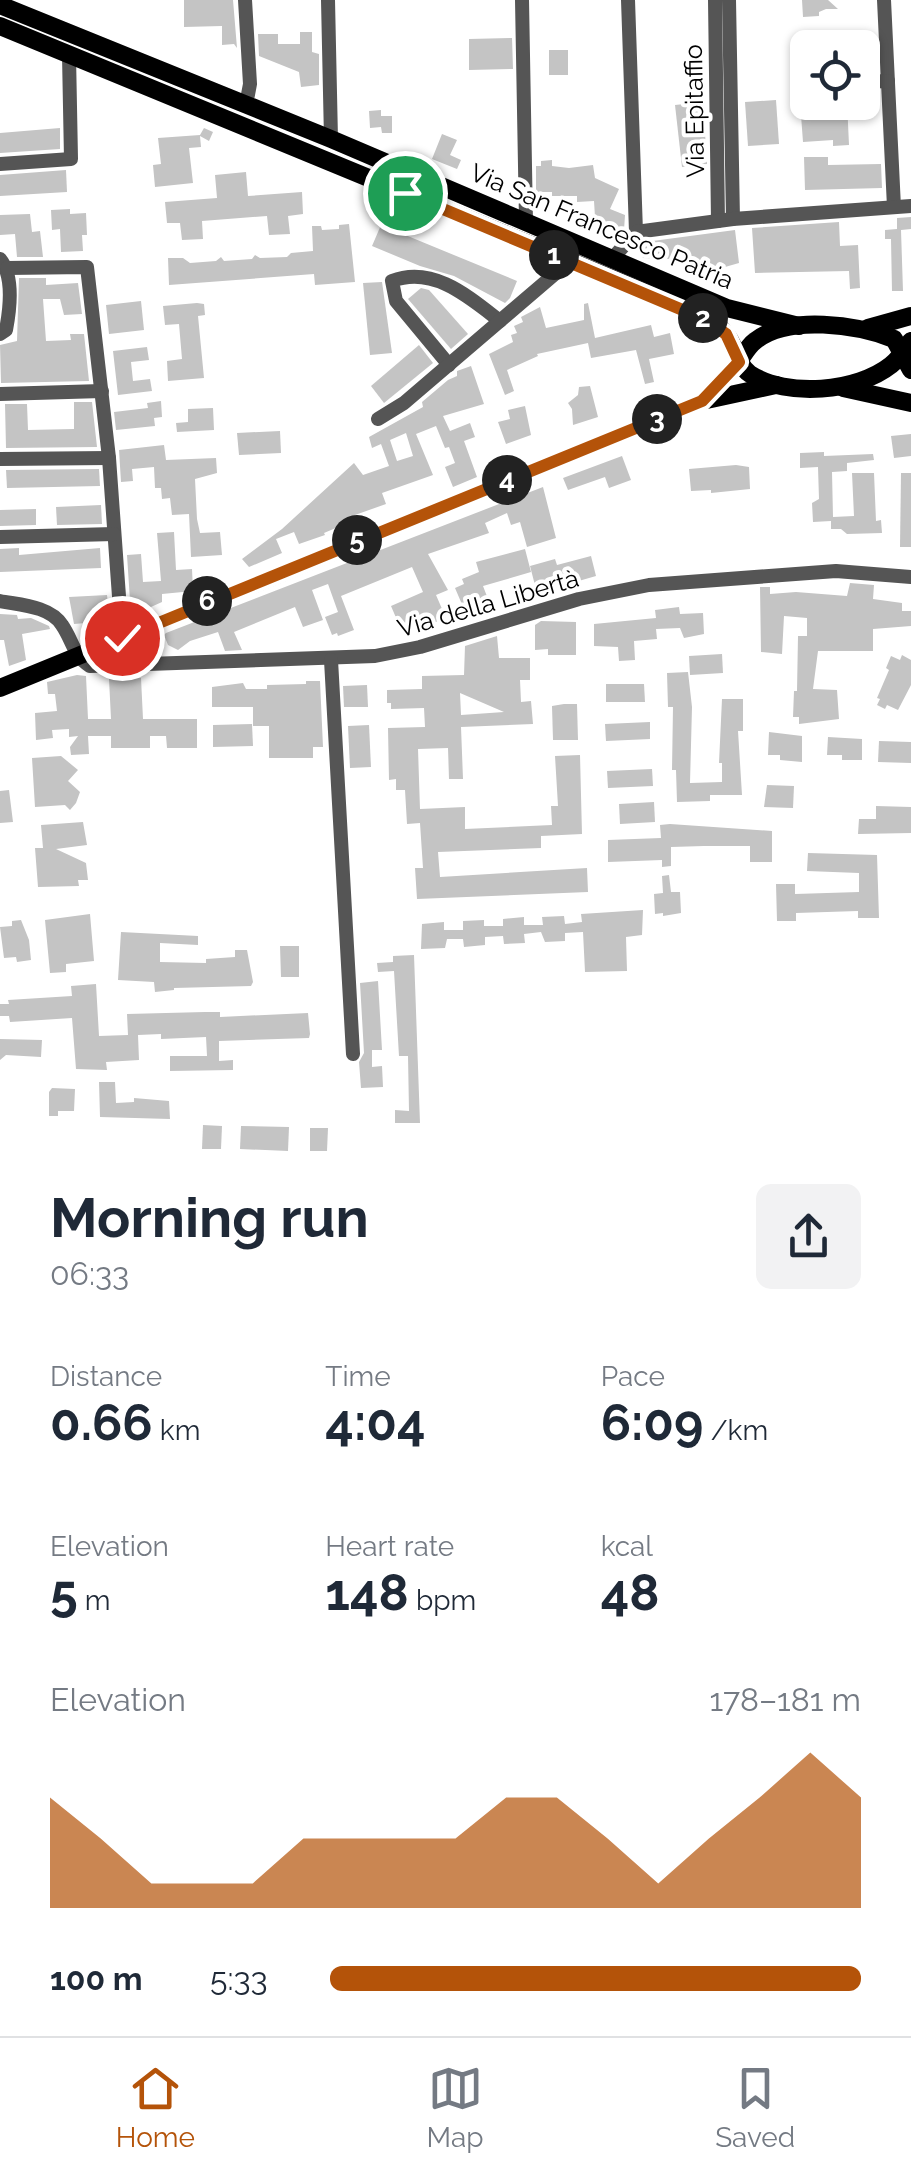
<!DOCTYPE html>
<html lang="en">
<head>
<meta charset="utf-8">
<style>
	:root { --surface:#fff; --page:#f2f2f3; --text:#1f2937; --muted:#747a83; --line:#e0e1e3; --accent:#b45309 }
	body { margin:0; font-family:Raleway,sans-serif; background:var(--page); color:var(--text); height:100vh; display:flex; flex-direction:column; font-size:38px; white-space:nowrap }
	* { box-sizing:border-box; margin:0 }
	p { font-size:32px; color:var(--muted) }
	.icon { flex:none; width:55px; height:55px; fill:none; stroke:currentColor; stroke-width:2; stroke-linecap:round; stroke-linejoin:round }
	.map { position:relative; height:1151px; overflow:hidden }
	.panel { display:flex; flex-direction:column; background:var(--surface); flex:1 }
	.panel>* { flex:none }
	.controls { position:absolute; left:790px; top:30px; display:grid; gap:20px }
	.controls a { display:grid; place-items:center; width:90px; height:90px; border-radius:15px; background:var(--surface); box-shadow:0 2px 8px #0004; font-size:50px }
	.pin { position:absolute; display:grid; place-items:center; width:85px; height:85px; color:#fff; margin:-42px; border:5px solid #fff; border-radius:50%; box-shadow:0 2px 10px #0007 }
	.km { position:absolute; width:50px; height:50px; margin:-25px; border-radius:50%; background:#222; color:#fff; font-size:28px; line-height:50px; text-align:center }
	.round { display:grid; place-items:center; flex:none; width:105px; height:105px; border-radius:15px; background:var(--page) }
	.overview { display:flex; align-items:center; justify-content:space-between; height:170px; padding:0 50px }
	h1 { font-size:55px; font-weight:700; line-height:75px }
	.stats { display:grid; grid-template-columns:repeat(3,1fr); gap:15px; height:170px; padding:10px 50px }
	.stats div { display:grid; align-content:center }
	.stats b { font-size:50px; font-weight:700 }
	.stats small { font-size:28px; font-weight:400 }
	.stats p { font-size:28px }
	.chart { height:280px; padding:20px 50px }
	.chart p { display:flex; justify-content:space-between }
	.chart svg { width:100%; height:180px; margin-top:10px; fill:var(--accent); opacity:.7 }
	ul { padding:0 50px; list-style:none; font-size:32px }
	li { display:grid; grid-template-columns:160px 120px 1fr; align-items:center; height:75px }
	li i { height:25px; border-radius:12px; background:var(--accent) }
	.menu { display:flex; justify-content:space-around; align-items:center; height:140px; border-top:2px solid var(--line); background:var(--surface); font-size:28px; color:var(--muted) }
	.menu a { display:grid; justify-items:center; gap:5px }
	.menu .active { color:var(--accent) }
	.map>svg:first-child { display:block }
	.building { fill:#c4c4c4; fill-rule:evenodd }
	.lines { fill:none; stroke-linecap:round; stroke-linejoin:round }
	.minor { stroke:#555; stroke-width:14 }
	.major { stroke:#000; stroke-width:18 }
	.route-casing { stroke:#fff; stroke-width:20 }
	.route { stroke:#b45309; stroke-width:12 }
	.labels { text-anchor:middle; stroke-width:8; stroke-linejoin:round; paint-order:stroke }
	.street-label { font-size:25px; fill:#000; stroke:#fff }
</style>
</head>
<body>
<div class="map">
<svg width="911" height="1151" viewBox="0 0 911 1151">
	<rect width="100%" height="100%" fill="#fff"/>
	<!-- building -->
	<g class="building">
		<polygon points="184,0 233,0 237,48 234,44 222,45 222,26 184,27"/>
		<polygon points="802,0 828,0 838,9 826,9 819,12 819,16 803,17"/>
		<polygon points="300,32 312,32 312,52 319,54 319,85 301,87 299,72 259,56 258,34 278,34 278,44 300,44"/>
		<polygon points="512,38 513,69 469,70 469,39"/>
		<rect x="549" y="50" width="19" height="25"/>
		<polygon points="776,100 779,144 748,146 745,102"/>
		<polygon points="703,102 707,164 682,167 675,105"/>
		<polygon points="800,102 813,102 813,114 832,113 831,102 847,102 849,145 833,146 833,140 803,142"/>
		<polygon points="381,110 381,116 392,116 392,133 382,133 381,127 370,128 369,111"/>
		<polygon points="60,128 60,149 0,153 0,133"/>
		<polygon points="204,128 213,132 209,141 200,136 201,147 189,148 193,183 155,187 153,165 161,164 158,138 200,135"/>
		<polygon points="442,134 457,140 450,155 461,160 457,169 432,159"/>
		<polygon points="804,157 828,157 828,165 881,164 882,188 805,190"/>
		<polygon points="552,160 552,166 569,168 593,165 595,178 619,189 610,209 625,215 624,230 595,217 594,201 577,202 577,196 552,196 552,192 536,192 536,166 541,166 541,161"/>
		<polygon points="66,170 67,192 0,196 0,175"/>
		<polygon points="246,172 248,196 302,192 303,214 288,216 290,234 269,235 267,216 202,221 203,239 182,240 180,223 167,223 165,202 217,198 215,175"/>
		<polygon points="70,209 70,214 86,213 87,235 82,235 83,251 61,252 60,229 52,230 51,210"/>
		<polygon points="30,214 32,232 40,231 43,257 17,257 15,234 0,235 0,215"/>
		<polygon points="911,217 911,229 901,230 903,291 892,291 891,239 885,239 885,230 897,229 897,218"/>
		<polygon points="839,222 840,246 858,245 860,288 850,289 849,271 755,273 752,228"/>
		<polygon points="349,224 355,282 315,285 314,274 169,285 168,258 183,258 190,263 216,261 221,257 224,261 252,259 255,255 260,258 287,257 291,253 313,251 312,226 321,226 322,230 339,229 339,225"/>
		<polygon points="381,225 517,281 510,298 505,303 454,276 420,266 372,246"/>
		<polygon points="735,230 739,263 725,267 711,269 710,262 677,265 671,259 643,258 639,250 645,242"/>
		<polygon points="19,278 46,278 46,285 78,283 82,314 64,315 60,299 43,299 46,341 71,340 70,334 84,334 89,381 1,383 0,345 17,341"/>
		<polygon points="382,282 392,353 370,355 363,283"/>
		<polygon points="421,288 429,290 468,334 451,349 408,299"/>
		<polygon points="141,301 144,330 109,334 106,305"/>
		<polygon points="197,303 204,304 205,315 198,316 204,378 168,381 167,361 182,359 179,324 165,325 163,306"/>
		<polygon points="588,303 595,338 651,325 654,337 670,333 674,354 649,359 654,382 645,384 636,350 591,358 588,343 537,354 538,356 507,370 514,391 505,395 489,354 513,342 511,335 517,333 514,326 523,322 521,317 540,307 546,328 584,320 584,304"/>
		<polygon points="419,345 433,363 384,403 371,386"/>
		<polygon points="147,347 149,360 131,362 133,381 150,379 152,391 118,395 113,351"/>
		<path d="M471 366 484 404 443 416 450 431 470 423 475 437 464 441 477 477 453 487 445 467 455 463 449 447 445 448 436 426 416 434 433 475 382 493 386 504 355 515 357 519 324 533 325 535 299 544 294 532 276 539 282 553 249 567 242 559 282 529 354 463 363 475 389 466 381 444 372 448 369 437 423 407 422 402 448 380 457 376V371ZM406 433 413 456 397 461 390 440Z"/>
		<polygon points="590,386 598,417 573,425 572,409 568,403 578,395 579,387"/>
		<polygon points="161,401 162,417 154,418 155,426 116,430 114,412 148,408 147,403"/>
		<polygon points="74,402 92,402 97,447 6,448 5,404 27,404 28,430 74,429"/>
		<polygon points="525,406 531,435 506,444 498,422 510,419 508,410"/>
		<polygon points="213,408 214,430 177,432 176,423 188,422 188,409"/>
		<polygon points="280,431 281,453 239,455 237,433"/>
		<polygon points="911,434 911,456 894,458 891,436"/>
		<polygon points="164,445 166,460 216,458 217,473 195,479 197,519 200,533 220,532 222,555 191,557 189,514 172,515 170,498 162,499 161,488 155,488 154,467 132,469 133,481 121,482 119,450"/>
		<polygon points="824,452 824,456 873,454 874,460 847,463 847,471 832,472 833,517 854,516 852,473 874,473 876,521 881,520 882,533 847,534 841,529 831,529 831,521 813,522 812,503 819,499 818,467 800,468 800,453"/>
		<polygon points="622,456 631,480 609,488 605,477 568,490 563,478"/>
		<polygon points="736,465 749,467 750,489 711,493 711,490 691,491 689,469"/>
		<polygon points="99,469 100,486 7,488 6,470"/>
		<polygon points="901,473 911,473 911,547 900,547"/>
		<polygon points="543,487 556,538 527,547 520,522 511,525 507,513 485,523 489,533 428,554 448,590 436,595 446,618 428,625 403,634 391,606 423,592 412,567 341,596 354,630 338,636 337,633 332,635 325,617 338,612 328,584 312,590 323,620 303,627 295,607 234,632 242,650 225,651 218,632 190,641 178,650 168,645 164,635 166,633"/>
		<polygon points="101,505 102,524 57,525 56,507"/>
		<polygon points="36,509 36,525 0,526 0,510"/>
		<polygon points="174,532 176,570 192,569 193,591 162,594 162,602 131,616 127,555 141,554 143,582 161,581 157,533"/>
		<polygon points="19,548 19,555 100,548 101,568 0,572 0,549"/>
		<polygon points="525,549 531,572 483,586 488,599 464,609 455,588 464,584 462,579 479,572 476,562"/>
		<polygon points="591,556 596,576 537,593 530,566 555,559 557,565"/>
		<polygon points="850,583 874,585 873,599 902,603 902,611 911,611 911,626 873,629 873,651 818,651 813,689 837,690 839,719 799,724 799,717 793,717 794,691 797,691 798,636 807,636 807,618 784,616 782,654 761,652 760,587 770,587 770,594 796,592 847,596"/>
		<polygon points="107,595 110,621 74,624 69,597"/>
		<polygon points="679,607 680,614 703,613 704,634 684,638 680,628 656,629 657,639 634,641 635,660 619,661 618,647 594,646 594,624 656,618 655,610"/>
		<polygon points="0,614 17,615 18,619 31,618 49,626 50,629 22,634 26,660 9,666 4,640 0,640"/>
		<polygon points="541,621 576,622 576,655 548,655 548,649 535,650 535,625"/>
		<path d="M497 636 499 658H530V680H520L521 702 531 701 533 724 461 727 463 779H449L448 748 418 749 420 809 465 807V829L552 825 551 806H558L555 756 580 755 582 834 541 836V848L438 852 440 877 587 868 588 892 417 899 415 868H423L420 823 407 824 405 790H396V779L389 780 388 728 425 727 424 708 391 709V703H387V690L422 689V676L464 675 465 646ZM460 693 504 712 461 715Z"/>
		<polygon points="722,654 723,673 690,675 689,656"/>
		<polygon points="902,655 911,660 911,685 898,710 887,705 885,709 877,705 880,699 877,698 889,670 886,668 891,656 900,660"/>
		<polygon points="688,672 692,707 690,783 722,782 722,763 719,763 722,699 743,699 743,731 738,731 742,795 710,795 710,801 677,802 676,770 672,770 673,707 668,707 667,673"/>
		<polygon points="77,675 86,676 88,719 111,719 109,679 141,678 143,719 197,719 197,748 167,748 166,736 150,736 150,748 111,748 111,736 88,736 89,754 71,755 70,747 78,736 69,737 69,729 52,730 53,738 36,740 35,713 57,711 55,694 48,694 47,682"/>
		<polygon points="306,681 320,681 323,747 313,747 313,758 269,758 269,726 253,726 253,707 212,707 212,687 243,683 246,689 267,689 267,685 306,684"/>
		<polygon points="606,684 644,684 645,702 606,702"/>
		<polygon points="367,685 368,707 344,707 343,686"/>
		<polygon points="564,704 577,704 578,740 553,740 552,706"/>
		<polygon points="650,722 650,739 606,741 605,724"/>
		<polygon points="252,724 253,746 213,747 213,725"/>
		<polygon points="369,725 371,767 350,768 348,726"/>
		<polygon points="769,732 802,736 802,762 780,760 780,755 768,755"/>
		<polygon points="828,737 862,739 862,760 842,760 842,755 827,755"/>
		<polygon points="879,741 911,742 911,763 878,762"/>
		<polygon points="61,756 78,770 68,781 80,792 76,803 70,810 65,805 35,807 32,758"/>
		<polygon points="652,769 653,786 608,788 607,771"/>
		<polygon points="767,785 794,786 793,808 764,807"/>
		<polygon points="9,790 13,822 0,823 0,791"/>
		<polygon points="654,802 655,822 620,824 619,804"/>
		<polygon points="876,806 911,807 911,833 858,834 859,819 876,819"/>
		<polygon points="83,822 87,845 56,849 86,863 88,880 78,880 79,886 38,887 35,848 43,848 41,825"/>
		<polygon points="670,824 772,831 772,862 750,862 750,846 704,846 671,847 671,866 662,867 662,860 608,862 608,840 661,838 660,825"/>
		<polygon points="808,853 877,855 879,918 858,918 858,911 796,913 796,921 777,921 776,884 795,884 795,894 859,892 859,873 807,871"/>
		<polygon points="669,875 671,892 680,892 681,913 663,916 663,913 655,914 654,894 663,893 662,876"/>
		<polygon points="643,910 642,935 626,937 627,971 585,972 583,932 565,933 565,941 545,942 541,932 524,934 525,943 504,944 503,936 485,937 485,945 464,947 463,939 447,939 445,948 421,949 422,924 444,922 444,930 463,930 463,921 484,920 484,926 503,926 503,919 524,917 524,925 543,925 542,917 564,916 565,924 582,922 581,914"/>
		<polygon points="90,914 94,961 66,964 66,972 50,973 45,920"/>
		<polygon points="21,920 29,940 31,960 17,962 16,957 4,958 0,927 12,926 12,921"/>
		<polygon points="121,932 198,936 198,945 160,943 160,962 206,963 206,959 235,957 235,950 247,950 253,982 251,986 174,988 174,990 155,992 154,982 118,980"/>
		<polygon points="280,946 299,946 299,977 281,977"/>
		<polygon points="414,955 420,1123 395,1123 395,1110 409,1111 408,1056 399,1056 394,971 378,972 377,963 393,962 393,956"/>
		<polygon points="378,981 382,1050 372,1050 372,1067 382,1066 383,1087 361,1088 359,1062 364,1053 360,983"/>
		<polygon points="96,984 99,1036 128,1035 127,1014 205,1012 220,1012 220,1017 308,1013 310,1034 309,1038 219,1041 219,1061 233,1060 233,1070 170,1071 170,1056 207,1056 206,1037 161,1039 161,1034 138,1035 139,1060 106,1062 107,1070 76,1069 72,1018 10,1022 9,1016 0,1016 0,1004 9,1004 8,1000 72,996 71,986"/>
		<polygon points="0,1039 42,1040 41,1057 6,1055 0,1060"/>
		<polygon points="99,1082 115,1082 116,1103 134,1102 134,1098 169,1101 170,1119 100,1117"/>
		<polygon points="52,1088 75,1089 74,1111 58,1111 58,1116 49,1116 49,1092"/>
		<polygon points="203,1125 222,1126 221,1149 202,1149"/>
		<polygon points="241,1126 289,1127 288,1151 240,1149"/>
		<polygon points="310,1128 328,1128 327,1151 310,1151"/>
	</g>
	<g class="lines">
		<!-- minor -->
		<g class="minor">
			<polyline points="245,0 250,84 246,105"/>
			<polyline points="328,0 331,139"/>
			<polyline points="522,0 526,221"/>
			<polyline points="628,0 636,232"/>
			<polyline points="715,0 718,221"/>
			<polyline points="729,0 733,219"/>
			<polyline points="884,0 894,207"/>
			<polyline points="862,82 888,81"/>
			<polyline points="806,86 808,86"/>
			<polyline points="0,164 71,159 69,55"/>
			<polyline points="613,258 636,232 733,219 911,206"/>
			<path d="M0 259C14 276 10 309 6 330L0 334"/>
			<polyline points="7,268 87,267 109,458 122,638"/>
			<path d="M449 365 396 301 392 281C433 265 469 297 500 321"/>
			<polyline points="0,394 102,391"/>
			<polyline points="378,419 404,403 570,261"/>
			<polyline points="0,459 109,458"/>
			<polyline points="0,537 114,534"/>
			<path d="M0 601C20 605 50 606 62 625 73 641 73 655 90 666L375 656 420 647 579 599 649 585 836 571 911 577"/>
			<polyline points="331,660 353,1054"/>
		</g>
		<!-- major -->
		<g class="major">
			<polyline points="0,5 331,139 727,308 799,326"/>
			<path d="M0 26 679 306C694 314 715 321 726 334 736 346 736 364 750 374 787 398 857 392 891 365 899 359 905 349 911 341"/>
			<polyline points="868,328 911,316"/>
			<polyline points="843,388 911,403"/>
			<path d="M703 401C714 389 725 378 735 366 742 358 747 347 755 341 788 314 858 325 894 339L911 370"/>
			<polyline points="0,688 702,401 776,385"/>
		</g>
	</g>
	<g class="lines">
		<defs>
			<polyline id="route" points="122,638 702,401 739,362 726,334 704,319 405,193"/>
		</defs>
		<!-- route casing -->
		<use href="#route" class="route-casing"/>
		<!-- route -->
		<use href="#route" class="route"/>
	</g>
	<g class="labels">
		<!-- street labels -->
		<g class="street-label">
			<text transform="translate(694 111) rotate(-91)" y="9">Via Epitaffio</text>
			<text transform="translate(602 226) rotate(23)" y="9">Via San Francesco Patria</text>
			<text transform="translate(488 603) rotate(-16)" y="9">Via della Libertà</text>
		</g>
	</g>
</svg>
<div class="controls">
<a><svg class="icon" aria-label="locate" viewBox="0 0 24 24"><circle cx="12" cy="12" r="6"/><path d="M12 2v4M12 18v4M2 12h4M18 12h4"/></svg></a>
</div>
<div class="pin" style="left:405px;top:193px;background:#1e9e55"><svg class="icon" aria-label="arrive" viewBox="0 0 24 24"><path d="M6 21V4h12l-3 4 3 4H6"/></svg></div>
<div class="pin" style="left:122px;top:638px;background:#d93025"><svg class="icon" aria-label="check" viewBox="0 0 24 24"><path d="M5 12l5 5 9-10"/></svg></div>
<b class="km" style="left:554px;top:255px">1</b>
<b class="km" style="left:703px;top:318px">2</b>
<b class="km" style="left:657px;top:419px">3</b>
<b class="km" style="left:507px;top:480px">4</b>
<b class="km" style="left:357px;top:540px">5</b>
<b class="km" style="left:207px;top:601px">6</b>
</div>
<section class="panel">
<div class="overview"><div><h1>Morning run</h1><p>06:33</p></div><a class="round"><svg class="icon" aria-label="share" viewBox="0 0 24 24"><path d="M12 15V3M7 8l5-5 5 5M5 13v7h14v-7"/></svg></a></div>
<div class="stats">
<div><p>Distance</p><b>0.66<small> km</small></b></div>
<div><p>Time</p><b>4:04</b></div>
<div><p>Pace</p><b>6:09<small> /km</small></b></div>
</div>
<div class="stats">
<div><p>Elevation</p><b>5<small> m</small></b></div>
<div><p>Heart rate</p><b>148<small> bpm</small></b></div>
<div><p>kcal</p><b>48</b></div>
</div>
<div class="chart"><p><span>Elevation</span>178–181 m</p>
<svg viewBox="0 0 160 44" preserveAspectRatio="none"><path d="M0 44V17L10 27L20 38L30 38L40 38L50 27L60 27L70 27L80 27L90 17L100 17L110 27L120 38L130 27L140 17L150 6L160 17V44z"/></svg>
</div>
<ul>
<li><b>100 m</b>5:33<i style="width:100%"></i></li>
</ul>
</section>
<nav class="menu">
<a class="active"><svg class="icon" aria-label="home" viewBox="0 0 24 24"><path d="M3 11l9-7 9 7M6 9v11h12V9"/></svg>Home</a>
<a><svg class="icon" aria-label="map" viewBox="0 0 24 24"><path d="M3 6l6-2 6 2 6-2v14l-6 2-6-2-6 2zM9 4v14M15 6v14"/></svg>Map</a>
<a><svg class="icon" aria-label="saved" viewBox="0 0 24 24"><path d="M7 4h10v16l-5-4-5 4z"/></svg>Saved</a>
</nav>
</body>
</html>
